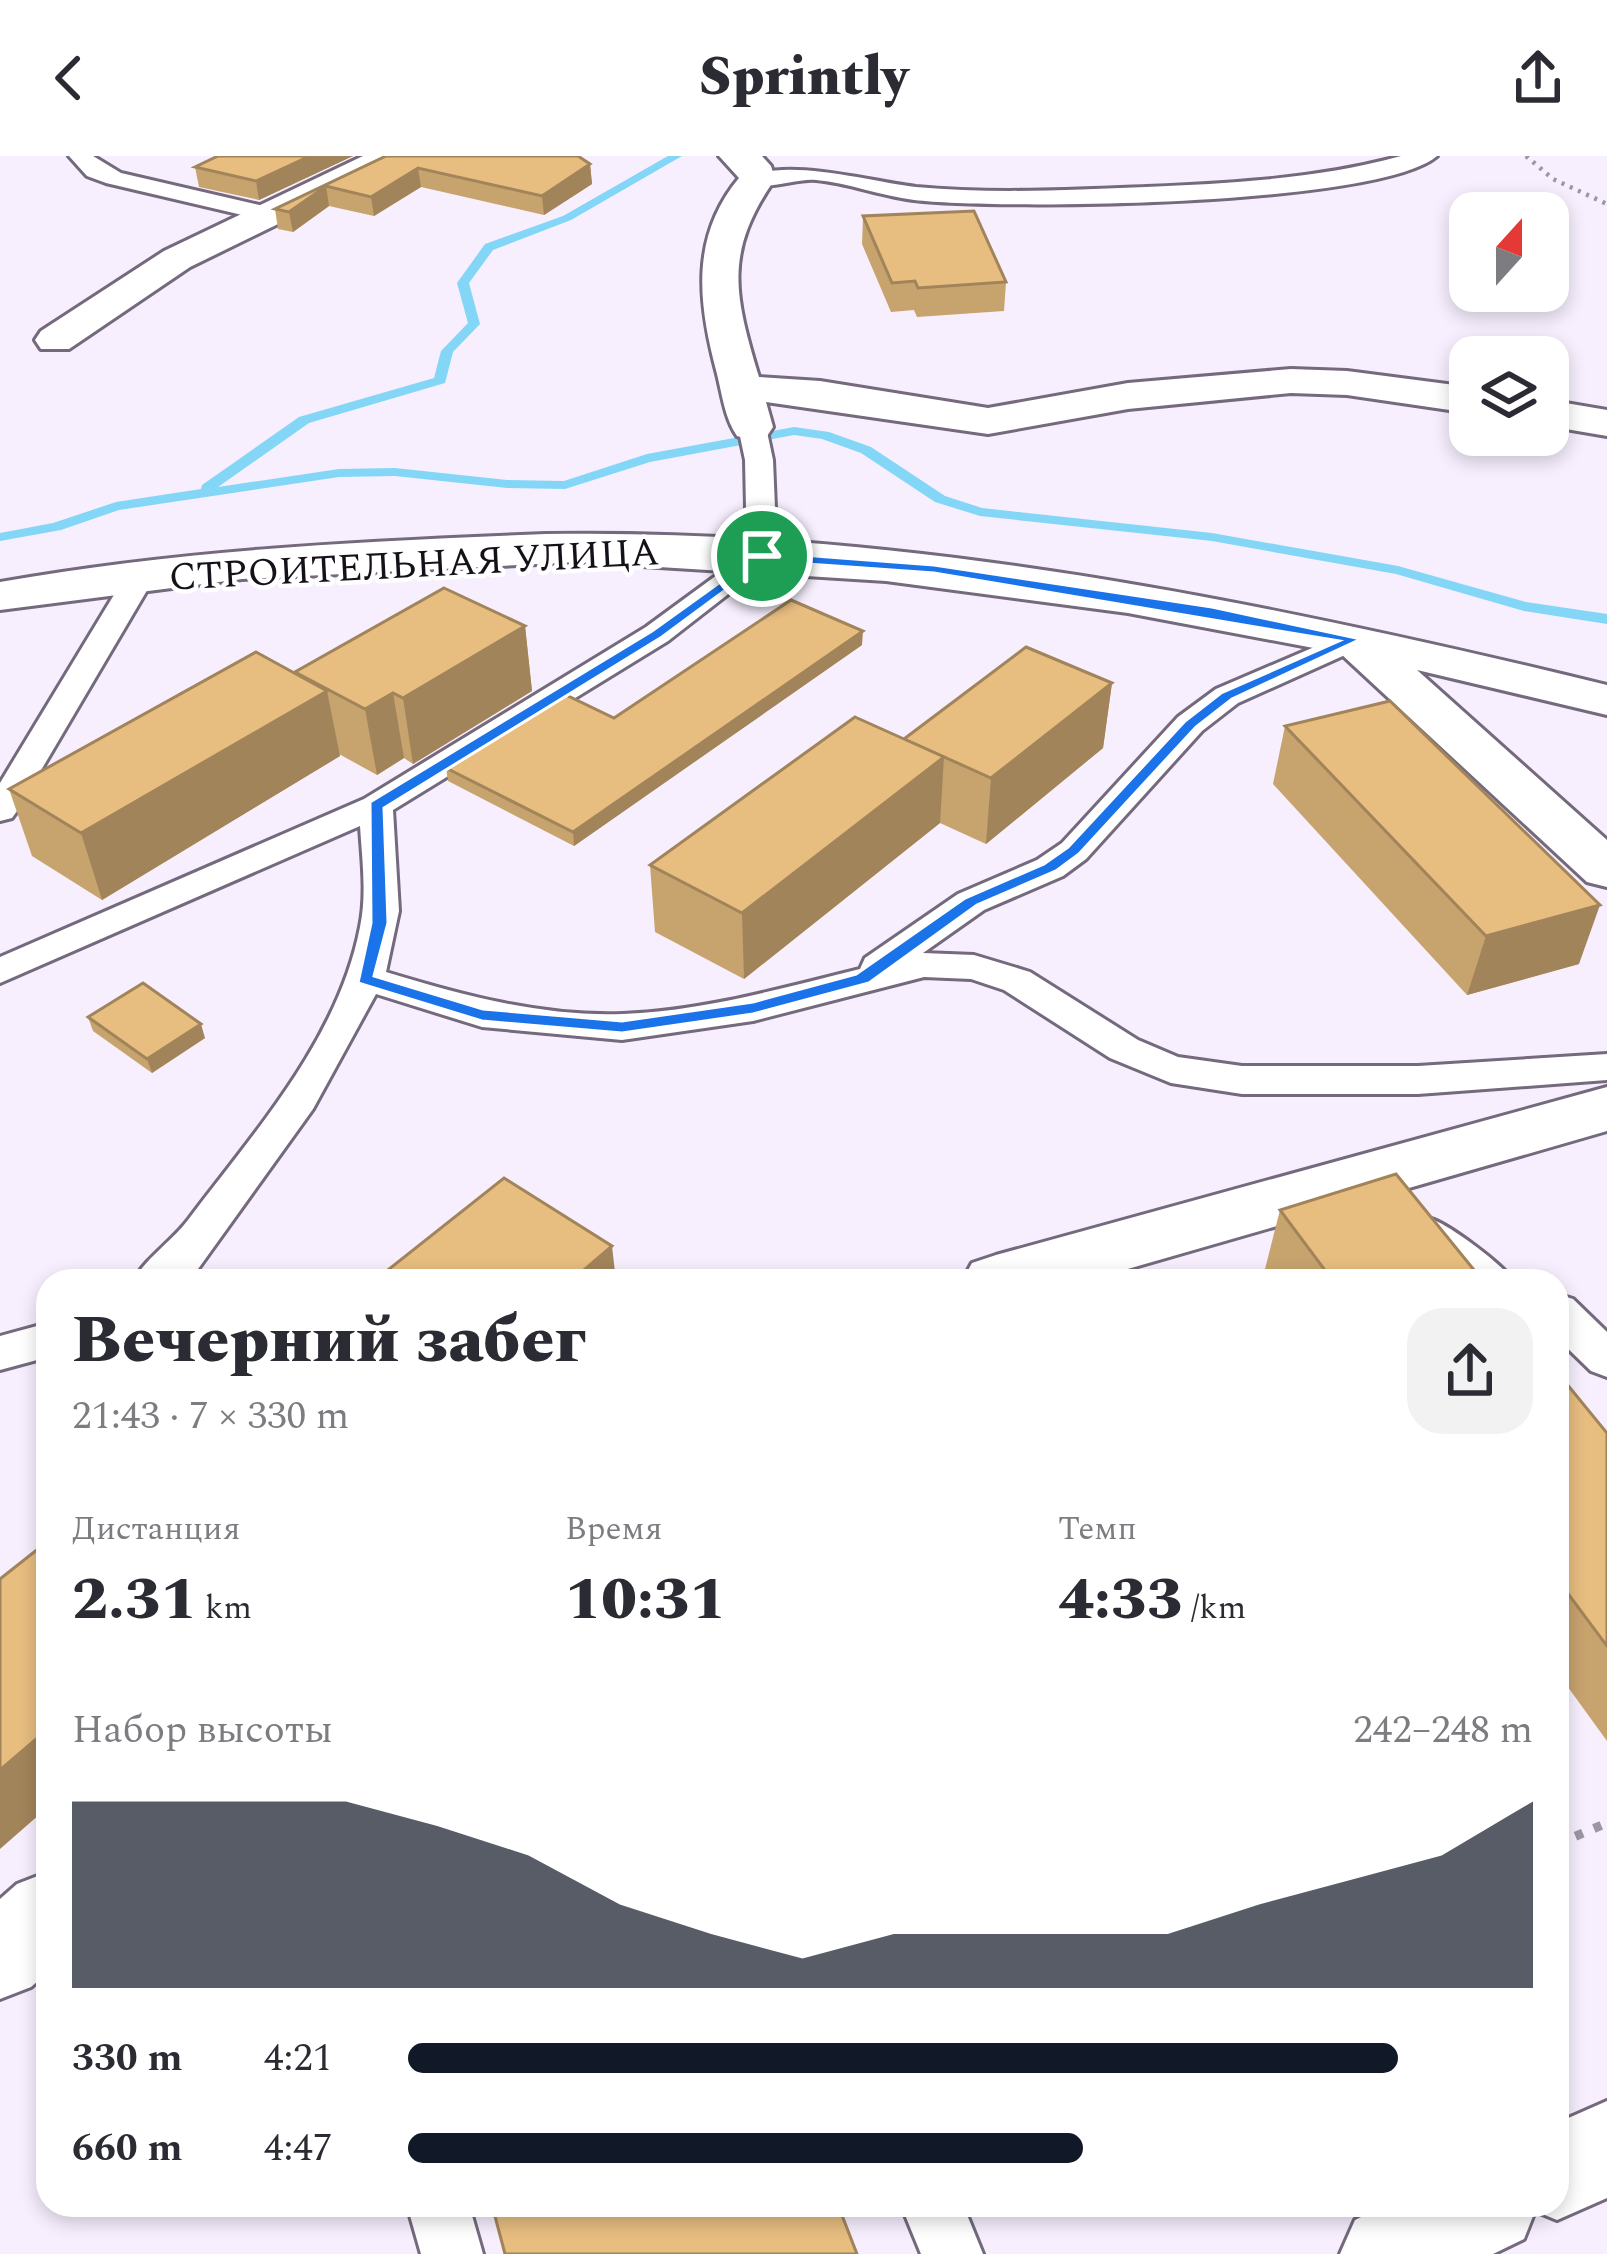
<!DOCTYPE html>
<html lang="ru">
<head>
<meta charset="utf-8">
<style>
	:root { --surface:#fff; --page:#f2f2f3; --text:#2b2b33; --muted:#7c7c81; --accent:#111827 }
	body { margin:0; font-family:Spectral,serif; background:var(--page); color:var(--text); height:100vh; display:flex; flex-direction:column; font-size:45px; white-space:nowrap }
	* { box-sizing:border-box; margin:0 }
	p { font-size:39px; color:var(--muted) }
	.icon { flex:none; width:66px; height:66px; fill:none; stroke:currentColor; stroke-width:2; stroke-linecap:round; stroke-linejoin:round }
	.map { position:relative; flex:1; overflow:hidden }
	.drawer { position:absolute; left:36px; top:1113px; width:1533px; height:948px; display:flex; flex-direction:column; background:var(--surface); border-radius:36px; box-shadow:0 6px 18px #0003 }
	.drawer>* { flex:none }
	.needle { width:78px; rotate:21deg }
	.buttons { position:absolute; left:1449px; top:36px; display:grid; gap:24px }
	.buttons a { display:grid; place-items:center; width:120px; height:120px; border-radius:24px; background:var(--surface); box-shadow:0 6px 18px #0003; font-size:60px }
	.pin { position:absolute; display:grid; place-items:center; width:102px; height:102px; color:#fff; margin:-51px; border:6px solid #fff; border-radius:50%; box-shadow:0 3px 12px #0007 }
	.round { display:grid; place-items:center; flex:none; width:126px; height:126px; border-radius:36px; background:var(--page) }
	.overview { display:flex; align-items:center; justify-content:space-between; height:204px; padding:0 36px }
	h1 { font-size:66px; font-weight:800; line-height:90px }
	.metrics { display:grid; grid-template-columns:repeat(3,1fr); gap:18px; height:204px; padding:12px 36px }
	.metrics div { display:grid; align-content:center }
	.metrics b { font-size:60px; font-weight:800 }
	.metrics small { font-size:33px; font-weight:400 }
	.metrics p { font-size:33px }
	.chart { height:336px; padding:24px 36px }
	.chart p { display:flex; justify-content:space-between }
	.chart svg { width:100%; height:216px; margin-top:12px; fill:var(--accent); opacity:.7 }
	ul { padding:0 36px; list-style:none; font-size:39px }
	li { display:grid; grid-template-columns:192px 144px 1fr; align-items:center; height:90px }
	li i { height:30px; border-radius:15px; background:var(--accent) }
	header { display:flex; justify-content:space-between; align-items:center; height:156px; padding:0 36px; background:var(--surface); font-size:54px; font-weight:800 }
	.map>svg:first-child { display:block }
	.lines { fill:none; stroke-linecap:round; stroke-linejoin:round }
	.stream { fill:#84d6f6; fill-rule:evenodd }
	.lane-casing { stroke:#74697d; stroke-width:6 }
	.street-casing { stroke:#74697d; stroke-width:6 }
	.path-far1 { stroke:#9c96a2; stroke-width:4.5; stroke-dasharray:3 6; stroke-linecap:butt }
	.path { stroke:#9c96a2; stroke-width:9; stroke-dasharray:8 12; stroke-linecap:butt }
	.lane { fill:#fff; fill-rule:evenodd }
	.street { fill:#fff; fill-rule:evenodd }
	.wall { fill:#c7a36e }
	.shaded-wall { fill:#a2845a }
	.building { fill:#e7bd80; stroke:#a2845a; stroke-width:3 }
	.route { fill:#1a73e8; stroke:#fff; stroke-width:3; fill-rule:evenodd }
	.labels { text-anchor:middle; stroke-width:9; stroke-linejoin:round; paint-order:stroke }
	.far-street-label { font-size:39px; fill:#161119; stroke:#fff }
</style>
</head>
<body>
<header><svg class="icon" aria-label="back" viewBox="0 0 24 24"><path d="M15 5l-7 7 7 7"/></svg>Sprintly<svg class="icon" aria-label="share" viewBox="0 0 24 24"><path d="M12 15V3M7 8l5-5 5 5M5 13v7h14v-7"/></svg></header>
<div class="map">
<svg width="1607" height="2098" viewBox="0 0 1607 2098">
	<rect width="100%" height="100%" fill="#f7effe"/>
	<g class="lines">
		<!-- stream -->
		<polygon class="stream" points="668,0 682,0 571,64 493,94 469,127 480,168 453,196 445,227 309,267 218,331 339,313 395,312 507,324 564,325 647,298 794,271 829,276 871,291 945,340 982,352 1212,377 1398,410 1526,446 1607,458 1607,468 1524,455 1396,418 1212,385 980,360 935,346 861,297 822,283 794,279 650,306 565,333 507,332 395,320 339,321 119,354 61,374 0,385 0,377 53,367 116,346 201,333 202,329 299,261 434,222 441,195 468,167 457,127 485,88 563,60"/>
		<defs>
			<g id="lane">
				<polygon points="69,0 93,0 121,17 272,52 276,57 264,64 106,27 87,20"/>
				<path d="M1401 0H1437C1379 50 1001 54 914 44 881 40 849 27 816 24 794 22 763 38 746 23 781 0 873 26 916 31 993 38 1069 34 1146 31 1233 27 1317 23 1401 0Z"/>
				<path d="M752 263 766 271 773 304 777 400 668 485 393 654 399 755 386 816C462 839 542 861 623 858 702 855 783 832 860 813L865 802 958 738 1037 704 1062 687 1178 561 1216 533 1354 474 1365 476 1370 483 1365 490 1238 547 1202 575 1086 703 1063 720 984 754 923 797 974 799 1030 816 1138 884 1178 901 1242 910H1418L1607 898V924L1418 938H1242L1171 927 1110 902 1004 834 971 823 924 821 753 865 622 884 482 871 376 838 313 953 198 1113 184 1125H133C146 1102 172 1085 188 1064 255 975 338 884 360 771 367 738 362 703 360 670L0 827V801L364 643 646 471 747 397 745 304 738 271Z"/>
				<polygon points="141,410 156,419 17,655 12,662 0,665 0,627 126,419"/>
				<path d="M1431 1063C1448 1068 1504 1109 1513 1125 1464 1125 1436 1126 1410 1079L1416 1068Z"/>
				<polygon points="1557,1138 1573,1143 1607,1176 1607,1221 1591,1215 1557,1182"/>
				<polygon points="48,1167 48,1201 0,1214 0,1180"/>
				<polygon points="407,2049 469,2049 483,2098 421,2098"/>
				<polygon points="901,2049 963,2049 983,2098 921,2098"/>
			</g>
			<g id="street">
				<polygon points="363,0 408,0 403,7 190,111 69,193 41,193 35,184 41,175 164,95"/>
				<path d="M719 0H762L771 10 775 23C724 96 734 138 759 221L820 225 988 252 1128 227 1291 213 1347 215 1470 231V257L1347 239 1291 237 1128 253 988 278 766 246 773 271 767 280 752 284 737 280C725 263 722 238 717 218 698 147 690 81 739 22Z"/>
				<polygon points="1548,244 1607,254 1607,280 1548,270"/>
				<path d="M546 378C903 372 1262 445 1607 529V559L1417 514 1607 684V731L1587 726 1340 497 1128 457 886 425 578 406 242 423 0 454V426C180 394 363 385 546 378Z"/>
				<polygon points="1607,931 1607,975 1086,1125 962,1125 972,1107 996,1099"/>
				<polygon points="48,1716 48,1816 31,1831 0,1843 0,1743 17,1728"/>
				<polygon points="1607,1945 1607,2042 1557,2064 1535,2055 1524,2083 1493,2098 1340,2098 1355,2064 1385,2049 1557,2049 1557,1967"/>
			</g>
		</defs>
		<!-- lane casing -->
		<use href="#lane" class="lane-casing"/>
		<!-- street casing -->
		<use href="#street" class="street-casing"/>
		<!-- path-far1 -->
		<polyline class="path-far1" points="1526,0 1553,23 1607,48"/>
		<!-- path -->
		<polyline class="path" points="1557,1688 1607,1667"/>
		<!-- lane -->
		<use href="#lane" class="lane"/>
		<!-- street -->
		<use href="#street" class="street"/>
	</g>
	<!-- wall -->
	<g class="wall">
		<polygon points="353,0 259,44 199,31 195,11"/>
		<polygon points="386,0 590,8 592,28 544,59 421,31 374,60 329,50 293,76 278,73 275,53"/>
		<polygon points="863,60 1006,126 1004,155 917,161 914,154 891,156 862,88"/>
		<polygon points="525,470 532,535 413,608 404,602 377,619 339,598 340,600 102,744 32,700 9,633 295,518"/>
		<polygon points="862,489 574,690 448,625 446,612"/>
		<polygon points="1112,527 1103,592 986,688 940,667 744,823 655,776 650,709 904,583"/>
		<polygon points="1285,570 1579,808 1467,839 1273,628"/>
		<polygon points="88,861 205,882 152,917 93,875"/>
		<polygon points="1280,1054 1483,1125 1274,1125 1265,1113"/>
		<polygon points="1557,1216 1607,1277 1607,1585 1557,1516"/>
	</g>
	<!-- shaded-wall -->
	<g class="shaded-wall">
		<polygon points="310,0 353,0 259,44 256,25"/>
		<polygon points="590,8 592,28 544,59 542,40"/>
		<polygon points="418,12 421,31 374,60 371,41"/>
		<polygon points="326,30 329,50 293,76 289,56"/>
		<polygon points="525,470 532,535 413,608 403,542"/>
		<polygon points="863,475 862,489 574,690 573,676"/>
		<polygon points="1112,527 1103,592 986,688 991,622"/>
		<polygon points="327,535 340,600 102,744 81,677"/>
		<polygon points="393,537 404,602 377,619 365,553"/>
		<polygon points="944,601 940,667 744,823 742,757"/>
		<polygon points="1600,749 1579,808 1467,839 1486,780"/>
		<polygon points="201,868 205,882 152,917 147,903"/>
		<polygon points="612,1090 616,1125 571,1125"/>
		<polygon points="48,1573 48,1651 0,1693 0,1614"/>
	</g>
	<!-- building -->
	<g class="building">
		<polygon points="218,0 310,0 256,25 195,11"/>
		<polygon points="386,0 578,0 590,8 542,40 418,12 371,41 326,30 289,56 275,53"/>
		<polygon points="974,55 1006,126 918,132 915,125 892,127 863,60"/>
		<polygon points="444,432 525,470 403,542 393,537 365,553 295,516"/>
		<polygon points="791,444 863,475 573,676 446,612 566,539 614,562"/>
		<polygon points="1026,491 1112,527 991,622 904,583"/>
		<polygon points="256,496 327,535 81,677 9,633"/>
		<polygon points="1390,545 1600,749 1486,780 1285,570"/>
		<polygon points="855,561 944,601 742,757 650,709"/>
		<polygon points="143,827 201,868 147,903 88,861"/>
		<polygon points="1396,1018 1483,1125 1333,1125 1280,1054"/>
		<polygon points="504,1022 612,1090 571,1125 374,1125"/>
		<polygon points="1557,1216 1607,1277 1607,1490 1557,1423"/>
		<polygon points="48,1385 48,1573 0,1614 0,1423"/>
		<polygon points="492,2049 838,2049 857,2098 505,2098"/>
	</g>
	<!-- route -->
	<path class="route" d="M762 396 934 409 1212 451 1361 483 1232 543 1196 571 1079 698 1056 715 977 749 869 827 753 858 622 877 482 865 358 827 371 767 370 646 652 475ZM765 405 934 417 1339 485 1221 537 1185 565 1068 691 1044 708 965 742 856 818 753 846 622 865 483 853 374 820 388 767 384 652 662 481Z"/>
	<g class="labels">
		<!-- far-street labels -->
		<g class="far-street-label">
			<text transform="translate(414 407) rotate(-3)" y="14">СТРОИТЕЛЬНАЯ УЛИЦА</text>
		</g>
	</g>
</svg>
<div class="buttons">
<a><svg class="needle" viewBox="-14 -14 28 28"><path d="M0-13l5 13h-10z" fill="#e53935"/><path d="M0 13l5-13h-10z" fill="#7c7c81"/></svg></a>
<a><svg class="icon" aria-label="layers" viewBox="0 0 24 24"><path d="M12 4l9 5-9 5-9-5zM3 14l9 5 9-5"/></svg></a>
</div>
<div class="pin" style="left:762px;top:400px;background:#1e9e55"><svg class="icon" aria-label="arrive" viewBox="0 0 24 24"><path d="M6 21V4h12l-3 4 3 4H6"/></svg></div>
<section class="drawer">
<div class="overview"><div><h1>Вечерний забег</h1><p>21:43 · 7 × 330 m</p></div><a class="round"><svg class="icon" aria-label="share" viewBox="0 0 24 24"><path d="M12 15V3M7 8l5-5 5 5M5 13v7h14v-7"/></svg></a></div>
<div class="metrics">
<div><p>Дистанция</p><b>2.31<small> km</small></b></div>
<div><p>Время</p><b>10:31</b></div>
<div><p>Темп</p><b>4:33<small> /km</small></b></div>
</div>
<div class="chart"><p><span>Набор высоты</span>242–248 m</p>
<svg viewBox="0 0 160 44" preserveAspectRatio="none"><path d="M0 44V6L10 6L20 6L30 6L40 11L50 17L60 27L70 33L80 38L90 33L100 33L110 33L120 33L130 27L140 22L150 17L160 6V44z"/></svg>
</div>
<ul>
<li><b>330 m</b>4:21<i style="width:88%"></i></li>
<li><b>660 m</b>4:47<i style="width:60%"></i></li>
</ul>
</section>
</div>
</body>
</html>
